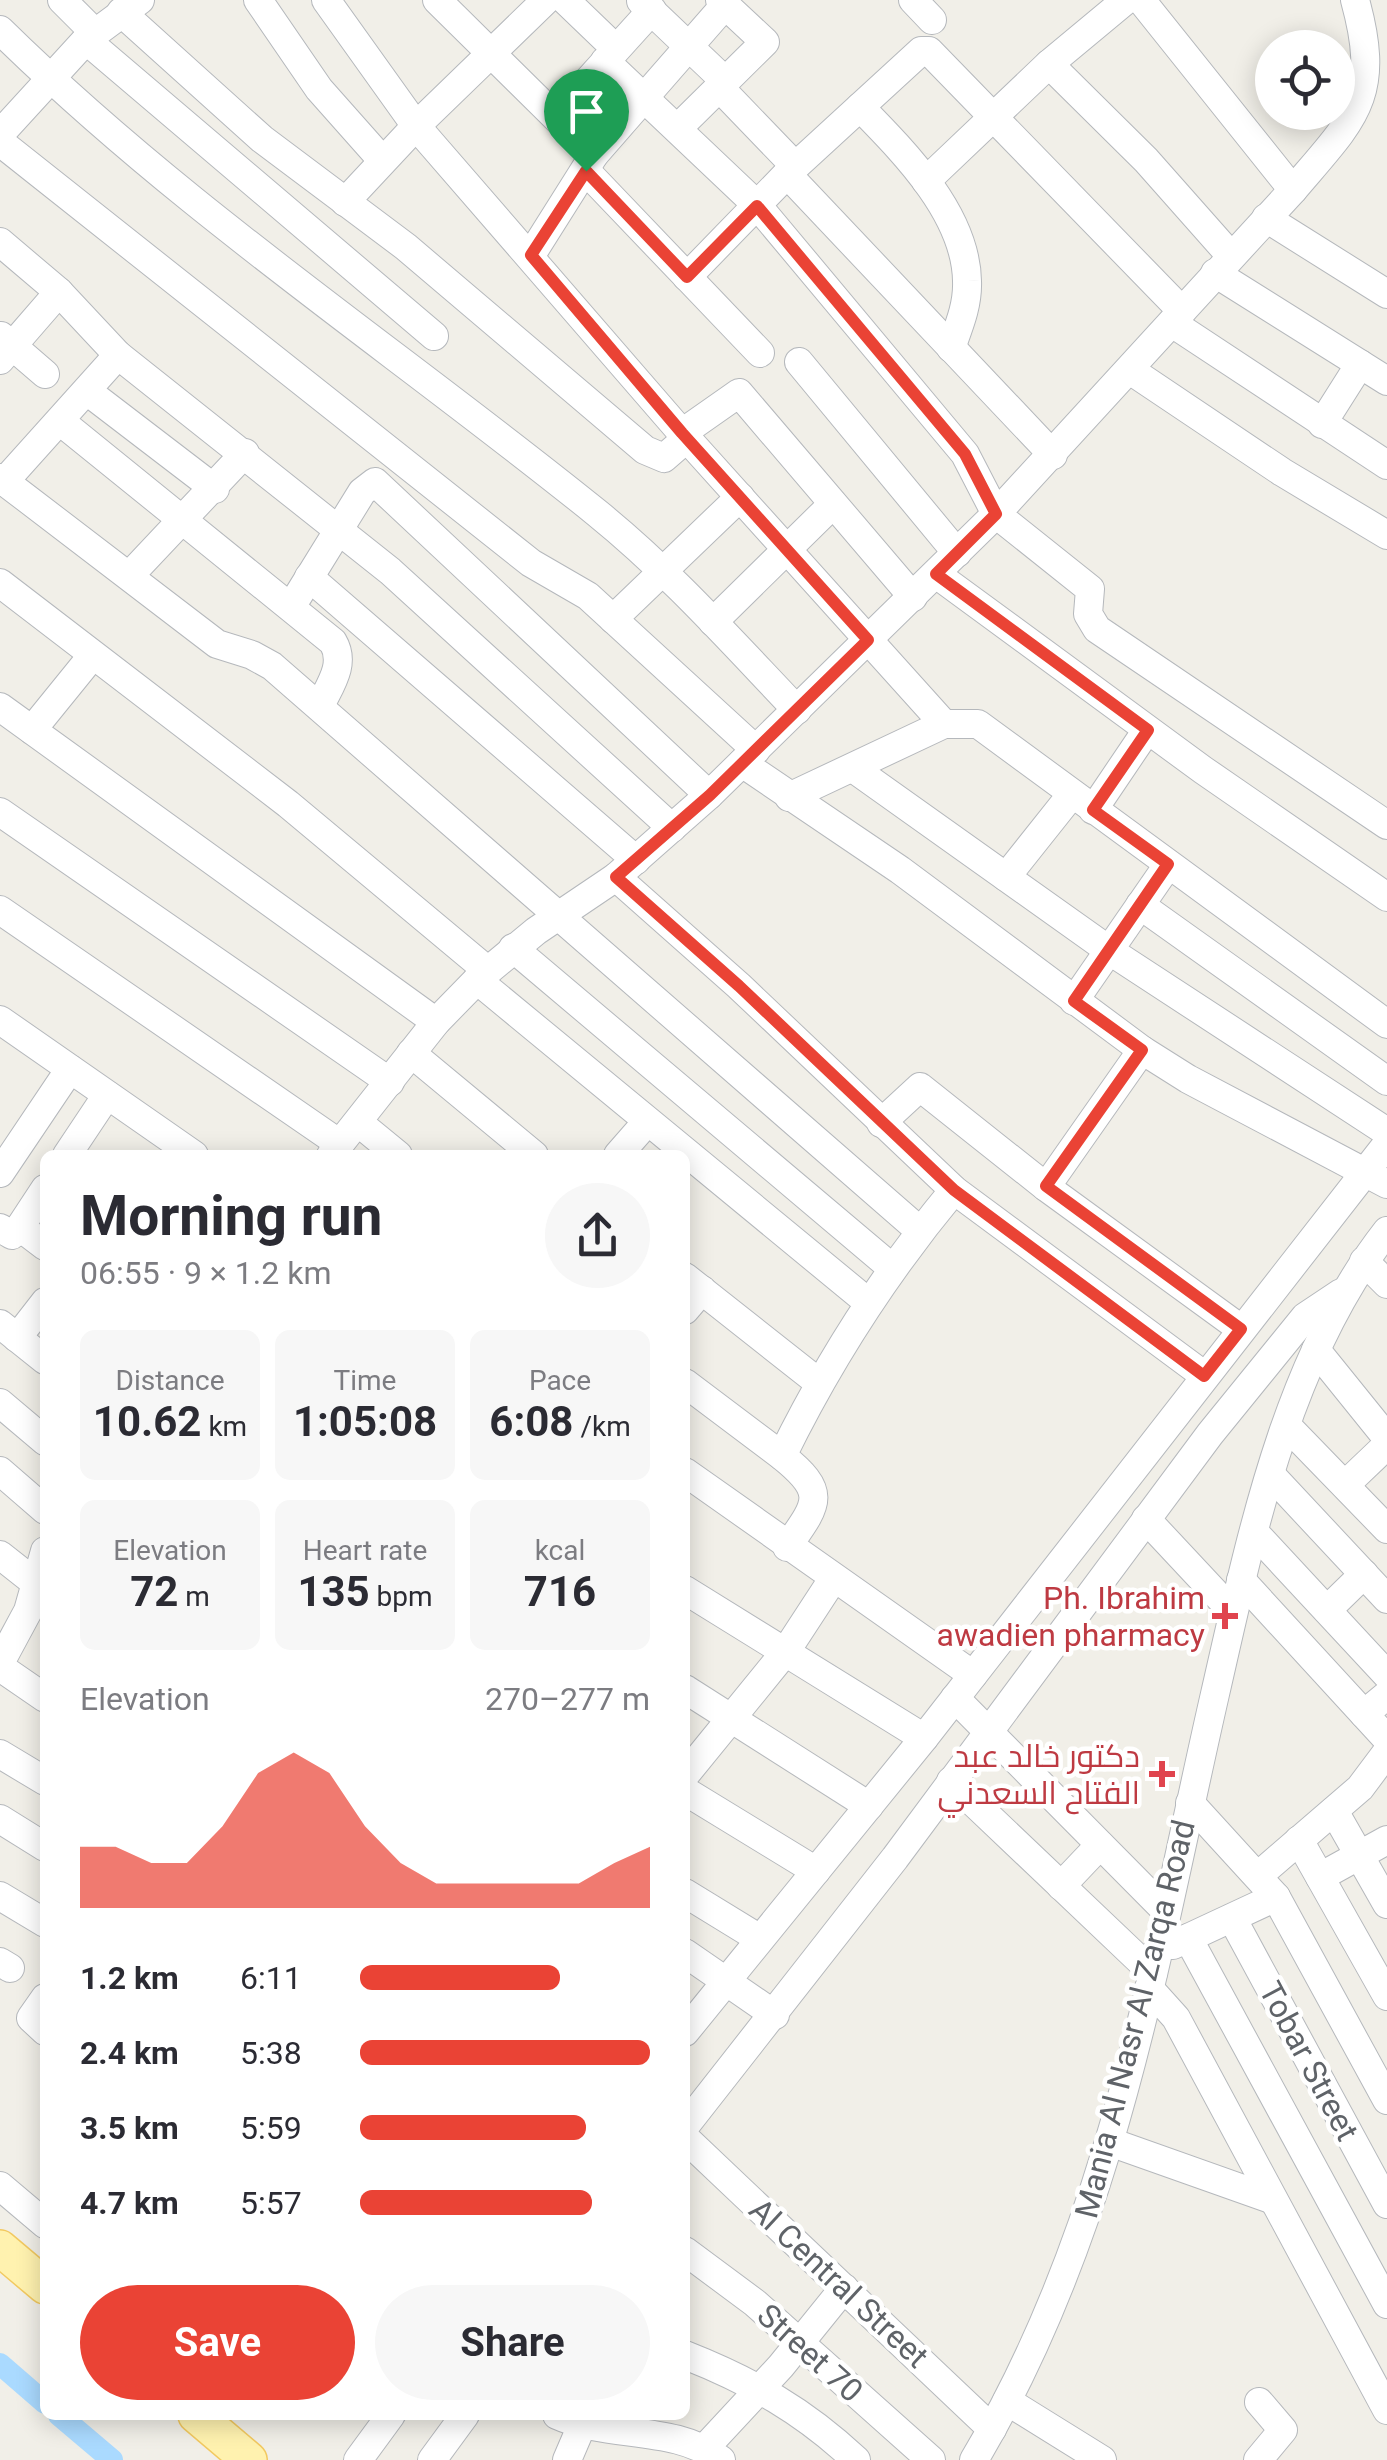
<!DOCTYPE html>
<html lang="en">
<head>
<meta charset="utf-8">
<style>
	:root { --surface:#fff; --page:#f7f7f7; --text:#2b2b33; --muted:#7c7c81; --accent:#ea4335 }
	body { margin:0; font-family:Roboto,Cairo,sans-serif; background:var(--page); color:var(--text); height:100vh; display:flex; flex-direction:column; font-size:38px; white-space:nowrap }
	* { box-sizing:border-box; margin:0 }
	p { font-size:32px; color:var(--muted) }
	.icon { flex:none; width:55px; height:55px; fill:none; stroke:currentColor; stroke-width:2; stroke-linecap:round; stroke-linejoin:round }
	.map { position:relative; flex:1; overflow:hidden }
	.drawer { position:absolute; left:40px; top:1150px; width:650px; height:1270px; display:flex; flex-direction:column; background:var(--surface); border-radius:15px; box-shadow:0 5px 25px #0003 }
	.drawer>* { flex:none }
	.tools { position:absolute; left:1255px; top:30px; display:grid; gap:20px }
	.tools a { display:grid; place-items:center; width:100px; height:100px; border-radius:50%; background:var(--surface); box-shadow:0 5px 25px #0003; font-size:50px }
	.pin { position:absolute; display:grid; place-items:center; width:85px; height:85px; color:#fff; margin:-102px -42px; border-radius:50% 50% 50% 0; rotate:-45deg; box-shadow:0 0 10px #0007 }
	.pin .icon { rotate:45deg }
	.round { display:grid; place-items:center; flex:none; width:105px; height:105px; border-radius:52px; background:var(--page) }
	.headline { display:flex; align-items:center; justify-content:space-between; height:170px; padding:0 40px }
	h1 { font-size:55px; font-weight:700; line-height:75px }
	.figures { display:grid; grid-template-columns:repeat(3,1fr); gap:15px; height:170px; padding:10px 40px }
	.figures div { display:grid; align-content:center; border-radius:15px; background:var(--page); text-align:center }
	.figures b { font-size:42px; font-weight:700 }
	.figures small { font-size:28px; font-weight:400 }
	.figures p { font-size:28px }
	.chart { height:280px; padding:20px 40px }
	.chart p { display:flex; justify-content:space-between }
	.chart svg { width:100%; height:180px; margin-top:10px; fill:var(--accent); opacity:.7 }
	.cta { display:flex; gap:20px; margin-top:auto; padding:20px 40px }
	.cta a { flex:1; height:115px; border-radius:60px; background:var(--accent); color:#fff; font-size:40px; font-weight:700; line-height:115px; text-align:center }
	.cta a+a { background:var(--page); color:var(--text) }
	ul { padding:0 40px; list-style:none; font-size:32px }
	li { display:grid; grid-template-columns:160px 120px 1fr; align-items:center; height:75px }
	li i { height:25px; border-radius:12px; background:var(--accent) }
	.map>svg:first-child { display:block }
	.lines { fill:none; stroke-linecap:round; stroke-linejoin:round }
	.canal { stroke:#aadaff; stroke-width:22 }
	.minor-casing { stroke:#b5b8bc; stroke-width:30 }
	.major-casing { stroke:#f2c960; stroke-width:38 }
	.minor { stroke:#fff; stroke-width:28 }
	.major { stroke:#fff2af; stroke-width:35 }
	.route-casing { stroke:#fff; stroke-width:20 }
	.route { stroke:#ea4335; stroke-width:12 }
	.health-dot { fill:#e0444e; stroke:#fff; stroke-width:4 }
	.labels { text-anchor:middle; stroke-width:9; stroke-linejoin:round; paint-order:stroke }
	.health-label { font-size:32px; fill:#be3a42; stroke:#fff; text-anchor:end }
	.street-label { font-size:32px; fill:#5f6368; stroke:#fff }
</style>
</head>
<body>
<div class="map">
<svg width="1387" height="2460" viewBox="0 0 1387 2460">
	<rect width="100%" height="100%" fill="#f1efe8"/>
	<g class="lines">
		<!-- canal -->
		<g class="canal">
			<polyline points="0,2364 45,2403"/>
			<polyline points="59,2415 112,2460"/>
		</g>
		<defs>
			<g id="minor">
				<polyline points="62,0 95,33"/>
				<polyline points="258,0 319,89 382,160"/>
				<polyline points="326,0 416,126 682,433 944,724"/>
				<polyline points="437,0 594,155"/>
				<polyline points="565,0 616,49"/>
				<polyline points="913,0 932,20"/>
				<polyline points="1141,0 1293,190"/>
				<polyline points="641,1 725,81"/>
				<polyline points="121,12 262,139 406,247 645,450 664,458 687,438"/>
				<path d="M0 30C183 210 398 352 597 513 670 572 732 642 797 710"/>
				<polyline points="86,40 434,336"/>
				<polyline points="605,61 757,205 965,454 996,514 1090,589 1088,614 1097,629 1387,825"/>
				<polyline points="1049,64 1146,160 1231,256"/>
				<polyline points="719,87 795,166"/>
				<path d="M860 107C904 152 966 214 967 281 968 305 959 326 951 348"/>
				<polyline points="557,115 652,10"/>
				<polyline points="678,128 765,42 720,0"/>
				<polyline points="0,134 86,40 140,0"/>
				<polyline points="0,142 531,563 588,596 756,750"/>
				<polyline points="586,171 760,353"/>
				<polyline points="787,174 1053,455"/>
				<polyline points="926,181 1049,64 1126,0"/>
				<polyline points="345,202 416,126 546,0"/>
				<polyline points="1266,218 1387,294"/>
				<polyline points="0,242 59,292 118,355 390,571 672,828"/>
				<polyline points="531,255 594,155 725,5"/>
				<polyline points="1215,273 1387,381"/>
				<polyline points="687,277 787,174 921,51 929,51 1182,311"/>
				<polyline points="1172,323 1387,465"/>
				<polyline points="1,336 45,374"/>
				<polyline points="0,360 59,292"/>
				<polyline points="799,362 957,553"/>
				<polyline points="1130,370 1282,472 1387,535"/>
				<polyline points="87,391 215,489"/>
				<path d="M60 421 333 642C346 664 330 685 320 706"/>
				<polyline points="1322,424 1360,364"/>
				<polyline points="682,433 739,393 913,597"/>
				<polyline points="0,478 217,644 252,655 272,666 920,1231"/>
				<polyline points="4,482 118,355"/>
				<polyline points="936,574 1203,770 1387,897"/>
				<polyline points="130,575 245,453"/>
				<polyline points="309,577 636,860"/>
				<polyline points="0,583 288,804 488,971"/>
				<polyline points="291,607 362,492 375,482 709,795"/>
				<polyline points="613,619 740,497"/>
				<polyline points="713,622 833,504"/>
				<polyline points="0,707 436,1022"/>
				<polyline points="32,730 92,656"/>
				<polyline points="742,763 900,870 1142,1050 1188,1079 1387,1184"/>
				<polyline points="853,768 1110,951 1387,1132"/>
				<polyline points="789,797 944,724 978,724 1387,1024"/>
				<polyline points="1093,810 1147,730"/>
				<polyline points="0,812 390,1082"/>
				<polyline points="616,877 739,986 954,1190 1205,1376"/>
				<polyline points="1006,877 1072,794"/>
				<polyline points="1140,905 1387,1081"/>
				<polyline points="0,910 340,1144"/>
				<polyline points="513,948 892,1268"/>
				<polyline points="477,980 869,1303"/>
				<polyline points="1074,1001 1168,865"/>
				<polyline points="0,1020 194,1155"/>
				<polyline points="411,1053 534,1155"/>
				<polyline points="359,1123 398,1155"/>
				<polyline points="881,1123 920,1087 1046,1187 1142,1050"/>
				<polyline points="67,1155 107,1095"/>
				<path d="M331 1155 436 1022 477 980 536 931 616 877 709 795 996 514 1293 190C1354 118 1382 98 1355 0"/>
				<polyline points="618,1155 646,1123"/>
				<polyline points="0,1173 70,1069"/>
				<polyline points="1046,1187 1241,1329"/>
				<polyline points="20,1227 45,1189"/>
				<polyline points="0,1228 12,1235 20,1227 45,1246"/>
				<polyline points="1364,1261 1387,1284"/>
				<polyline points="685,1277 818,1382"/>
				<polyline points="685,1310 702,1290"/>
				<polyline points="0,1324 45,1360"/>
				<polyline points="17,1338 45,1302"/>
				<polyline points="1316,1350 1387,1438"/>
				<polyline points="685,1383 782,1456"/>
				<polyline points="0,1403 45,1441"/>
				<polyline points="1288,1427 1387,1529"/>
				<polyline points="0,1471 45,1510"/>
				<polyline points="685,1472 973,1675"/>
				<polyline points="1272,1476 1387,1599"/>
				<polyline points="1345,1485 1387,1445"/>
				<polyline points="1146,1519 1233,1612"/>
				<polyline points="1255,1533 1387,1675"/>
				<path d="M787 1547C818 1503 828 1493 782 1456 829 1360 885 1273 954 1190"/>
				<polyline points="0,1555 33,1581"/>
				<polyline points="1241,1580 1387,1739"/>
				<polyline points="685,1590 924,1738"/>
				<polyline points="1327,1610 1364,1574"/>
				<polyline points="0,1663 28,1611 45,1551"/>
				<polyline points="0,1667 45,1698"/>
				<polyline points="685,1689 869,1806"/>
				<polyline points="955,1698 1166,1911"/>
				<polyline points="1364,1714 1387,1695"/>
				<polyline points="0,1754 45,1781"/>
				<polyline points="685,1775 786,1651 833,1579"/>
				<polyline points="951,1781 1153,1973"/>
				<polyline points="685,1791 816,1871"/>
				<polyline points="1190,1803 1276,1897 1387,2100"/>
				<polyline points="1334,1811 1387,1904"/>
				<polyline points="0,1819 45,1847"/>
				<polyline points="1299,1840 1387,1996"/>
				<polyline points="1259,1875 1360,1788 1387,1752"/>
				<polyline points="1320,1877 1387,1840"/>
				<polyline points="1061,1886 1100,1845"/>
				<polyline points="685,1893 760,1939"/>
				<polyline points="0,1896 45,1923"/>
				<polyline points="1232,1918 1387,2204"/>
				<polyline points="1188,1938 1387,2304"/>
				<polyline points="1173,1945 1276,1897"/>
				<polyline points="685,1953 775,2015"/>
				<polyline points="0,1962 10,1968"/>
				<polyline points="1149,1988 1176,2018 1387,2410"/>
				<polyline points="45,1998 31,2018 45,2031"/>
				<polyline points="685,2032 924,1738 1387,1144"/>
				<polyline points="685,2126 895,1858 1210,1434 1305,1317 1341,1293"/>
				<polyline points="685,2138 992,2429"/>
				<polyline points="1110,2142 1271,2199"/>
				<polyline points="0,2186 45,2224"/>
				<polyline points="685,2251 755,2303 931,2460"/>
				<path d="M685 2355C751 2381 804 2411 856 2460"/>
				<polyline points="1007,2401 1102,2460"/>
				<path d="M557 2415C610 2439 673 2424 721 2460"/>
				<polyline points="704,2449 781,2366 844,2288"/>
				<polyline points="358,2460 391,2415"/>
				<polyline points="432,2460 465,2415"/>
				<polyline points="567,2460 582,2425"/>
				<path d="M974 2460C1114 2226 1155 1956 1215 1694 1251 1537 1286 1360 1387 1231"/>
				<polyline points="1258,2460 1283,2430 1259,2402"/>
			</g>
			<g id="major">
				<polyline points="0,2248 45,2286"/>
				<polyline points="196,2415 249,2460"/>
			</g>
		</defs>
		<!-- minor casing -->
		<use href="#minor" class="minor-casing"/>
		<!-- major casing -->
		<use href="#major" class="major-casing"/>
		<!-- minor -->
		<use href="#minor" class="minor"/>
		<!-- major -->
		<use href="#major" class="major"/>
	</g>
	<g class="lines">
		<defs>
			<polygon id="route" points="586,171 687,277 757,206 965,454 996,514 936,574 1148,730 1093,810 1168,864 1074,1001 1142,1050 1046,1186 1241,1329 1204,1376 954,1190 739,986 616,877 710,795 868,640 682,433 531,255"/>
		</defs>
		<!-- route casing -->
		<use href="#route" class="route-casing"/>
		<!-- route -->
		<use href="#route" class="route"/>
	</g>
	<!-- markers -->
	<g class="health-dot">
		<path d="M1220 1601h10v10h10v10h-10v10h-10v-10h-10v-10h10z"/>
		<path d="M1157 1759h10v10h10v10h-10v10h-10v-10h-10v-10h10z"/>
	</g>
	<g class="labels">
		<!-- health labels -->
		<g class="health-label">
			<text x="1205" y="1609">Ph. Ibrahim<tspan x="1205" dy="37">awadien pharmacy</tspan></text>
			<text x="1140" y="1767">دكتور خالد عبد<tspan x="1140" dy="37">الفتاح السعدني</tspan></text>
		</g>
		<!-- street labels -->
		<g class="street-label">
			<text transform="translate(1135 2019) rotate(-76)" y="11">Mania Al Nasr Al Zarqa Road</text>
			<text transform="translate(1309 2061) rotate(62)" y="11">Tobar Street</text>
			<text transform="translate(839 2283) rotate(43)" y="11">Al Central Street</text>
			<text transform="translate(810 2353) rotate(42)" y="11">Street 70</text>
		</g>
	</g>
</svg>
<div class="tools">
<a><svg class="icon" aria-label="locate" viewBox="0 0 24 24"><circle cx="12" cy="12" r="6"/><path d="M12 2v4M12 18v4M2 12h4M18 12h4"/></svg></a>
</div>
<div class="pin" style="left:586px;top:171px;background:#1e9e55"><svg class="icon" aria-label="arrive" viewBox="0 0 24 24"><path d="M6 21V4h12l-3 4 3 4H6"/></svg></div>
<section class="drawer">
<div class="headline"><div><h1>Morning run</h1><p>06:55 · 9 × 1.2 km</p></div><a class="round"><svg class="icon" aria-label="share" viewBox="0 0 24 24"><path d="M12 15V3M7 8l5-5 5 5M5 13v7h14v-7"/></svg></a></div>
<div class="figures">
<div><p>Distance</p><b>10.62<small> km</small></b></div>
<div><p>Time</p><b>1:05:08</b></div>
<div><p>Pace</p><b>6:08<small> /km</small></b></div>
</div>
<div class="figures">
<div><p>Elevation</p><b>72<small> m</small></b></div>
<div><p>Heart rate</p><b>135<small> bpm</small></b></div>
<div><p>kcal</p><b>716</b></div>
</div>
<div class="chart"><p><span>Elevation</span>270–277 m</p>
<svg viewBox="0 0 160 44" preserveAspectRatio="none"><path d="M0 44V29L10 29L20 33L30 33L40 24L50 11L60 6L70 11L80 24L90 33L100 38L110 38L120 38L130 38L140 38L150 33L160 29V44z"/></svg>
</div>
<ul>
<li><b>1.2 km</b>6:11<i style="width:69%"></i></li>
<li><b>2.4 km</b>5:38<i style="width:100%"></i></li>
<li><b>3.5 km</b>5:59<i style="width:78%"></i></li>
<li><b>4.7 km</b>5:57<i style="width:80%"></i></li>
</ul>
<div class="cta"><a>Save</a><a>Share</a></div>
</section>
</div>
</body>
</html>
